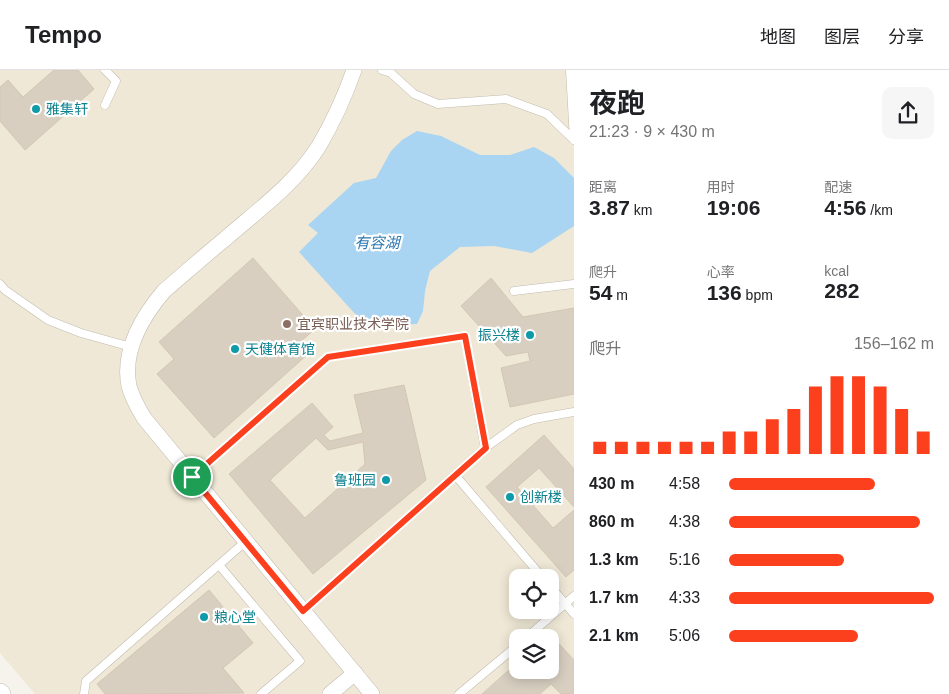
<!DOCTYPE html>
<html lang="zh">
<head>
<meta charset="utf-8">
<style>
	:root { --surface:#fff; --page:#f6f6f6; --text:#202124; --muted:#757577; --line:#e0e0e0; --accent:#fc3f1d }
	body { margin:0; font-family:Helvetica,"Noto Sans SC",sans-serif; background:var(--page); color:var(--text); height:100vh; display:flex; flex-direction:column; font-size:19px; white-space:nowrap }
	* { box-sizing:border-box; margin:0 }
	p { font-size:16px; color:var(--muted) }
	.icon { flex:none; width:28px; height:28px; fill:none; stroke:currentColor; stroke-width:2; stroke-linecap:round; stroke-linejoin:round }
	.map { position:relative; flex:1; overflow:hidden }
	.side { display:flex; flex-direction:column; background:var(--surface); width:375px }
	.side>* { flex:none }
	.fabs { position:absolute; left:509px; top:499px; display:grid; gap:10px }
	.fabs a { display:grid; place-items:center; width:50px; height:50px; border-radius:10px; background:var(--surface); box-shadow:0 2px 12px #0003; font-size:25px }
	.pin { position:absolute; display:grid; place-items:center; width:42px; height:42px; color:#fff; margin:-21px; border:2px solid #fff; border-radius:50%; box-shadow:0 1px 5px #0007 }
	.round { display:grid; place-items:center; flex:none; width:52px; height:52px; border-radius:10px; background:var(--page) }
	.overview { display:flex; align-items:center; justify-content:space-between; height:85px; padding:0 15px }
	h1 { font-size:28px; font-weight:700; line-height:38px }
	.stats { display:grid; grid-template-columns:repeat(3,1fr); gap:8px; height:85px; padding:5px 15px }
	.stats div { display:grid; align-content:center }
	.stats b { font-size:21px; font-weight:700 }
	.stats small { font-size:14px; font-weight:400 }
	.stats p { font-size:14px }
	.chart { height:140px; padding:10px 15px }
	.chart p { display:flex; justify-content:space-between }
	.chart svg { width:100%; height:90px; margin-top:5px; stroke:var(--accent); stroke-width:6 }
	ul { padding:0 15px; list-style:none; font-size:16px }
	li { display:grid; grid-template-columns:80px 60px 1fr; align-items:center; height:38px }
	li i { height:12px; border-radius:6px; background:var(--accent) }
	header { display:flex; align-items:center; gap:30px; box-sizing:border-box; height:70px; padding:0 25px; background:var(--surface); border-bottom:1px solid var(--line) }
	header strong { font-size:24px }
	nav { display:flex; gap:28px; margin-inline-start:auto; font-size:18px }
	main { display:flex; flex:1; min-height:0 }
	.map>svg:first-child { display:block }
	.education { fill:#efe8d6; fill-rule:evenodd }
	.water { fill:#a9d4f2 }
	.building { fill:#d8cfc1; stroke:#d3c7b4; fill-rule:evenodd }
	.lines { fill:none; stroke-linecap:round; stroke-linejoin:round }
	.service-casing { stroke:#c2bbae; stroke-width:9 }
	.minor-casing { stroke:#c2bbae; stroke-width:16 }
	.tertiary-casing { stroke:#c2bbae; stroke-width:20 }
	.service { stroke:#fff; stroke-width:8 }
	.minor { stroke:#fff; stroke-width:15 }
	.tertiary { stroke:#fff; stroke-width:19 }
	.route-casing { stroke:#fff; stroke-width:10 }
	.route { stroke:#fc3f1d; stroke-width:6 }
	.culture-dot { fill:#0f9aa8; stroke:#fff; stroke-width:2 }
	.education-dot { fill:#8d6e63; stroke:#fff; stroke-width:2 }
	.labels { text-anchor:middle; stroke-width:4.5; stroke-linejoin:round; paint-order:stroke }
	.culture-label { font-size:14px; fill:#0d838f; stroke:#fff; text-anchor:start }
	.education-label { font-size:14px; fill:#785e54; stroke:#fff; text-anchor:start }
	.water-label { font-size:15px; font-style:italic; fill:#2e7ab2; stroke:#fff }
</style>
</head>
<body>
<header>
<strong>Tempo</strong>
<nav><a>地图</a><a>图层</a><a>分享</a></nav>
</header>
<main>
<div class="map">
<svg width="574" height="624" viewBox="0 0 574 624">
	<rect width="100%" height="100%" fill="#f6f3ec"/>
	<!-- education -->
	<path class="education" d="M0 0H574V624H35L0 583ZM518 508H550V540H518ZM518 568H550V600H518Z"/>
	<!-- water -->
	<polygon class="water" points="417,61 441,66 480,85 510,85 534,77 554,88 574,108 574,156 532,183 494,176 460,177 430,201 425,221 423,241 417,254 366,256 299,182 318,163 308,155 354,113 376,108 391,81 402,70"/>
	<!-- building -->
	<g class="building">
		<polygon points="54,0 78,0 94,19 25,80 0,51 0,17 8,10 23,27"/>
		<polygon points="253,188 315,259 299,273 308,284 214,368 157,304 174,289 159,272"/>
		<polygon points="491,208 523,247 574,238 574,324 510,337 501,298 530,291 528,282 506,286 461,236"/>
		<path d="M404 315 426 410 313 504 229 404 312 333 333 357 324 365 330 371 363 363 354 325ZM316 368 328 380 363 372 365 394 305 448 270 410Z"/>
		<polygon points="544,365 574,399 574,437 539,398 517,417 553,458 574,440 574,500 566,507 486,417"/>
		<polygon points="209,520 253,573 223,598 244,623 105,624 97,614"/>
		<polygon points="549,563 574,590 574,624 561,624 551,614 540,624 482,624 518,592 518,600 550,600 550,568 544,568"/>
	</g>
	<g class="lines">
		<defs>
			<g id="service">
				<polyline points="105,0 116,11 105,35"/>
				<polyline points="382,0 391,3 414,24 438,34 506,29 547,44 574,70"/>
				<polyline points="570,0 574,70"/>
				<polyline points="0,214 5,220 48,250 81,263 131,277"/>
				<polyline points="514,221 574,214"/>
				<polyline points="455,405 543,508"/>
				<polyline points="192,407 328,287 465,266 485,378"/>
				<polyline points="219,495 300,591 261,624"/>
				<polyline points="550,516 574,544"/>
				<polyline points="303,541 485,378 517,355 534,349 574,342"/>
				<polyline points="526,568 574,526"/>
				<polyline points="84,624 86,611 245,472"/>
				<polyline points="459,624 518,575"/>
			</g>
			<g id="minor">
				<path d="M354 0C345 26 333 52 319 76 296 113 257 141 225 169 204 186 184 204 164 221 142 247 122 281 129 316 132 328 138 338 144 348L372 624"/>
				<polyline points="330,624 355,603"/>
			</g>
			<polyline id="tertiary" points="0,623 1,624"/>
		</defs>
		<!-- service casing -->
		<use href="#service" class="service-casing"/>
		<!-- minor casing -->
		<use href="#minor" class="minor-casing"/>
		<!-- tertiary casing -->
		<use href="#tertiary" class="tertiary-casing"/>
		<!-- service -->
		<use href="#service" class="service"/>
		<!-- minor -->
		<use href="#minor" class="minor"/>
		<!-- tertiary -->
		<use href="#tertiary" class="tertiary"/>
	</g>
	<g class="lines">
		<defs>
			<polygon id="route" points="465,266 486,378 303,541 192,407 328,287"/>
		</defs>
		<!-- route casing -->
		<use href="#route" class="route-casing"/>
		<!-- route -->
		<use href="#route" class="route"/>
	</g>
	<!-- markers -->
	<g class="culture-dot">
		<circle cx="36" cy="39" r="5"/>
		<circle cx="530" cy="265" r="5"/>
		<circle cx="235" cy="279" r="5"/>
		<circle cx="386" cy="410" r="5"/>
		<circle cx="510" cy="427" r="5"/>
		<circle cx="204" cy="547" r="5"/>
	</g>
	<circle class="education-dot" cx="287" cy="254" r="5"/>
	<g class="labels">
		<!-- culture labels -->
		<g class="culture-label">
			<text x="46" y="44">雅集轩</text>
			<text x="520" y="270" text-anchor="end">振兴楼</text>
			<text x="245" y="284">天健体育馆</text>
			<text x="376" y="415" text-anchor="end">鲁班园</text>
			<text x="520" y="432">创新楼</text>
			<text x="214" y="552">粮心堂</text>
		</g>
		<!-- education labels -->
		<g class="education-label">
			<text x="297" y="259">宜宾职业技术学院</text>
		</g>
		<!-- water labels -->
		<g class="water-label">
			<text x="377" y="178">有容湖</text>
		</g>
	</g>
</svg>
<div class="fabs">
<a><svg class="icon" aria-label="locate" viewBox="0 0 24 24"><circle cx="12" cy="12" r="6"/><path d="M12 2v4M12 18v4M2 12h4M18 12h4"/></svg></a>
<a><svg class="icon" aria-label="layers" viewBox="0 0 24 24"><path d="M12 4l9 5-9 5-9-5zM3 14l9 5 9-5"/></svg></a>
</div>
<div class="pin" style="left:192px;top:407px;background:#1e9e55"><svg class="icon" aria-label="arrive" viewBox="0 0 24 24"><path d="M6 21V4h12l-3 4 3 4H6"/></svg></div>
</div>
<section class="side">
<div class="overview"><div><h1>夜跑</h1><p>21:23 · 9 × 430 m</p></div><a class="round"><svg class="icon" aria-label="share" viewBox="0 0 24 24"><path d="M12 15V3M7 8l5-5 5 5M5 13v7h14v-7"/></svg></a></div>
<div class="stats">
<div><p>距离</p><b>3.87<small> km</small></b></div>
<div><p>用时</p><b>19:06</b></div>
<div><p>配速</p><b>4:56<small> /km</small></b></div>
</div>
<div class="stats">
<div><p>爬升</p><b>54<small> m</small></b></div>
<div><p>心率</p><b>136<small> bpm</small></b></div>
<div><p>kcal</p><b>282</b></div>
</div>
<div class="chart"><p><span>爬升</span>156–162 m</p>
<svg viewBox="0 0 160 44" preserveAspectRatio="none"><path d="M5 44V38M15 44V38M25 44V38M35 44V38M45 44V38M55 44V38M65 44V33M75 44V33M85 44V27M95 44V22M105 44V11M115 44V6M125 44V6M135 44V11M145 44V22M155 44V33"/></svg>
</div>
<ul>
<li><b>430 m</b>4:58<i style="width:71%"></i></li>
<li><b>860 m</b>4:38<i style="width:93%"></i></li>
<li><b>1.3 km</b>5:16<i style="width:56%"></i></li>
<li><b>1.7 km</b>4:33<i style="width:100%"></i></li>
<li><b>2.1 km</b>5:06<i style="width:63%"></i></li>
</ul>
</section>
</main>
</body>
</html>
